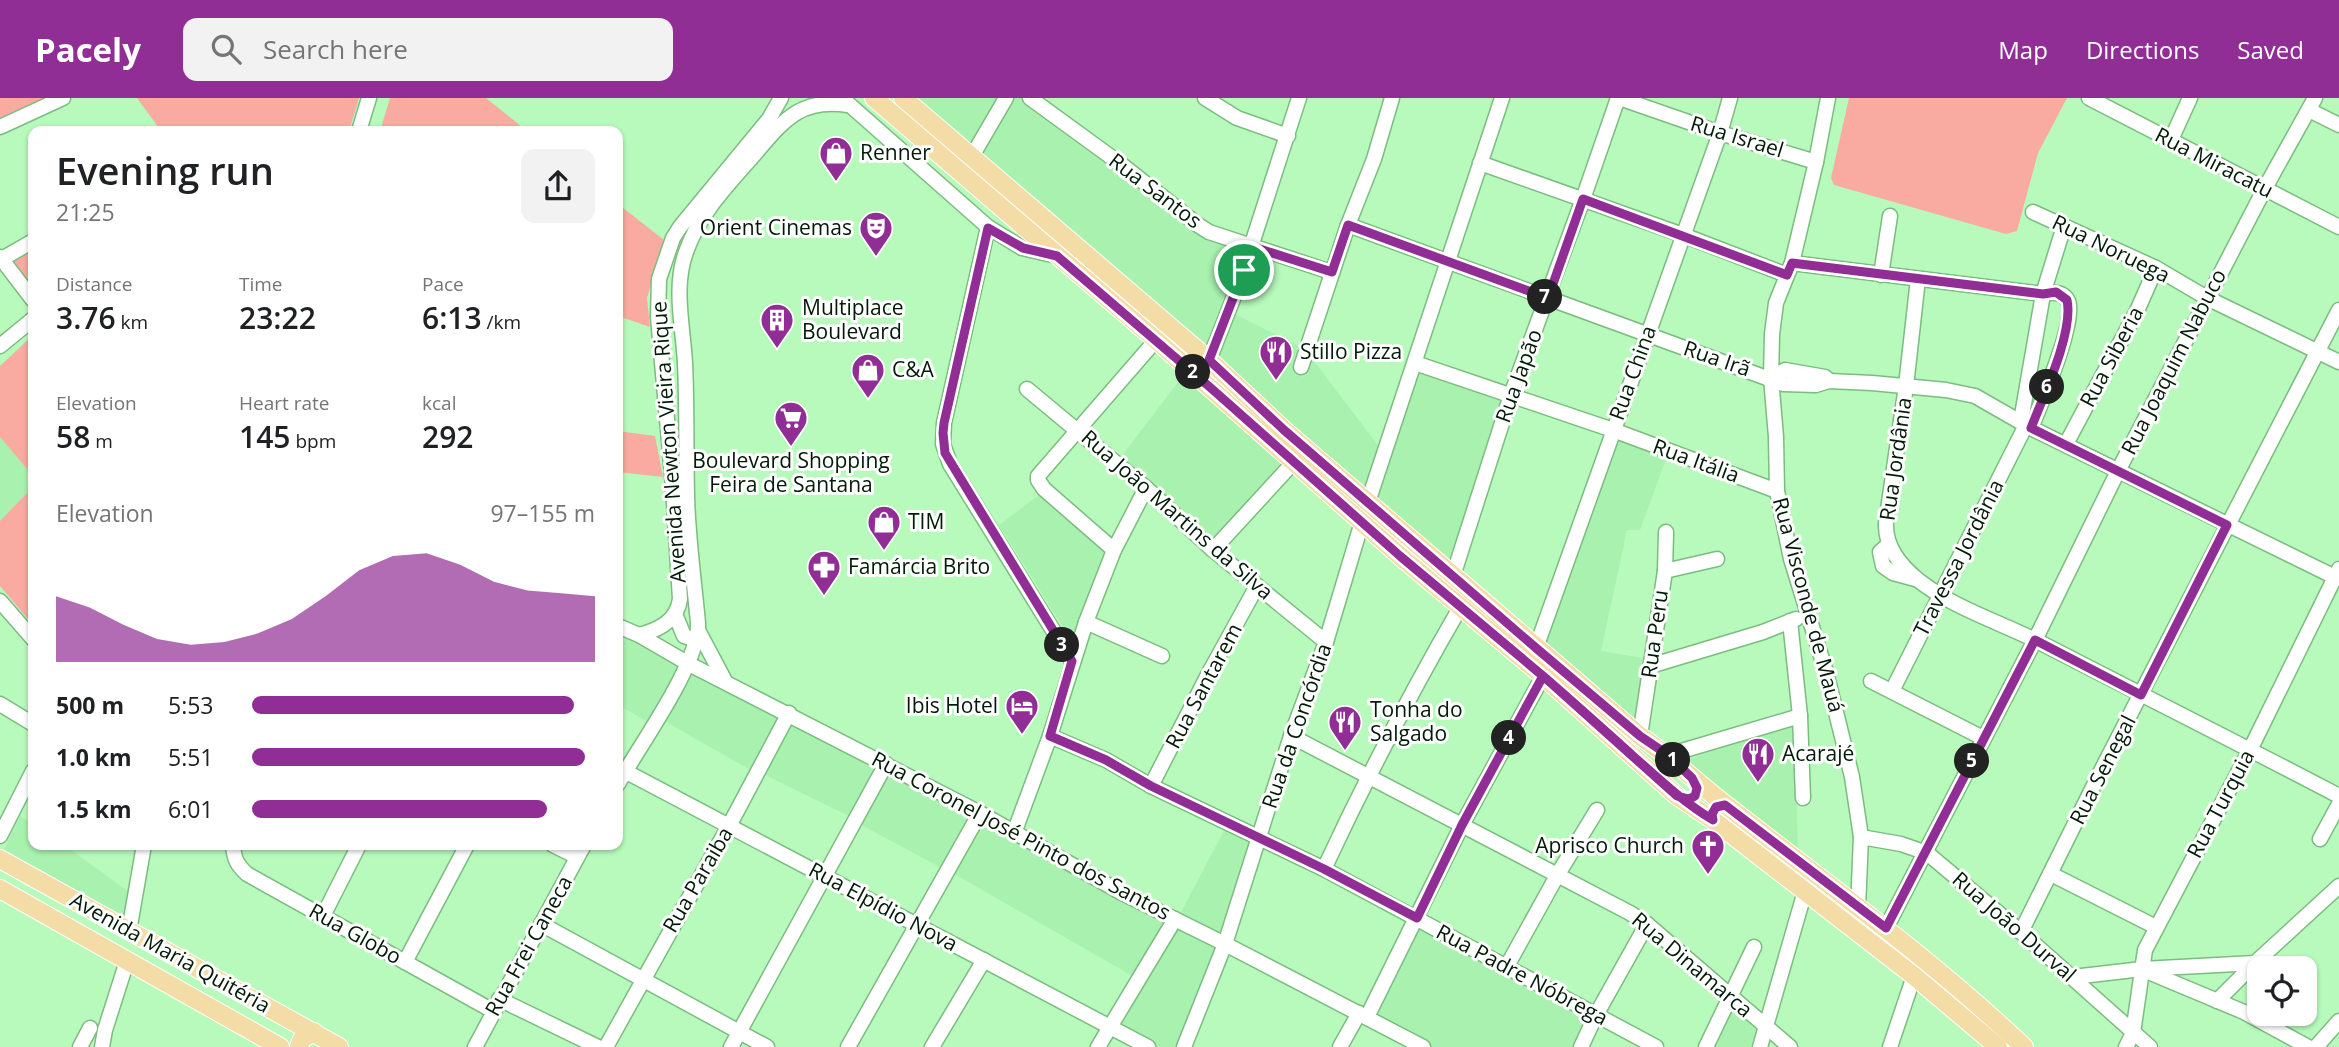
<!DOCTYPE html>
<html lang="en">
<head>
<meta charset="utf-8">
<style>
	:root { --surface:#fff; --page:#f2f2f2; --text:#202124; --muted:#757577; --accent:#912e95 }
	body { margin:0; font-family:"Open Sans",sans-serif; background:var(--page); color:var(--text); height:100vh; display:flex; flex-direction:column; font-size:26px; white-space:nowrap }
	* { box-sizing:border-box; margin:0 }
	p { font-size:23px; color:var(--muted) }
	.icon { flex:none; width:38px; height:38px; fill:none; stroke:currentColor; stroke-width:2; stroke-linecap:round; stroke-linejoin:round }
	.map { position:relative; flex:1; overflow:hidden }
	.details { position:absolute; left:28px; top:28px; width:595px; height:724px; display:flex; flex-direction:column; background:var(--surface); border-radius:14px; box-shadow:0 2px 5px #0004 }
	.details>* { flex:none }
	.buttons { position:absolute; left:2247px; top:858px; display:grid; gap:14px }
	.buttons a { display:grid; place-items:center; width:70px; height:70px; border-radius:14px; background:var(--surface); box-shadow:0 2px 5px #0004; font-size:35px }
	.pin { position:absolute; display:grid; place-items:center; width:60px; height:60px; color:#fff; margin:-30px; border:4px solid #fff; border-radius:50%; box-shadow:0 2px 7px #0007 }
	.km { position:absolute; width:35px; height:35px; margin:-18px; border-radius:50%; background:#222; color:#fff; font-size:19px; line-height:35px; text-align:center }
	.round { display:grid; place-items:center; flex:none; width:74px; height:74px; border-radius:14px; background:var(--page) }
	.head { display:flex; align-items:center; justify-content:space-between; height:119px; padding:0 28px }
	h1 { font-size:38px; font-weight:600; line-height:52px }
	.figures { display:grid; grid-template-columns:repeat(3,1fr); gap:10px; height:119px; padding:7px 28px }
	.figures div { display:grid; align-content:center }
	.figures b { font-size:30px; font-weight:600 }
	.figures small { font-size:19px; font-weight:400 }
	.figures p { font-size:19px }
	.chart { height:196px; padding:14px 28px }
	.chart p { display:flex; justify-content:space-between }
	.chart svg { width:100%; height:126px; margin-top:7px; fill:var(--accent); opacity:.7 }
	ul { padding:0 28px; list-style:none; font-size:23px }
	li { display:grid; grid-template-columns:112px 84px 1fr; align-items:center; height:52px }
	li i { height:18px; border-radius:9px; background:var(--accent) }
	header { display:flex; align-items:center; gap:42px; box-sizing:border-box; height:98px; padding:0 35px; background:var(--accent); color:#fff }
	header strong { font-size:33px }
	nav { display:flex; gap:38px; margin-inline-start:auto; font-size:24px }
	.search { width:490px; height:63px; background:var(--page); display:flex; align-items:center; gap:18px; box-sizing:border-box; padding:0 24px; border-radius:14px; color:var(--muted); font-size:26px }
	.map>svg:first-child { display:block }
	.built { fill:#a8f1ae }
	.green { fill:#f9aba2 }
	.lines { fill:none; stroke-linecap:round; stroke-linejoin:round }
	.minor-casing { stroke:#7cbc81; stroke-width:17 }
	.major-casing { stroke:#fff; stroke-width:20 }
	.minor { stroke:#fff; stroke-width:14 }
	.major { stroke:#f3dca5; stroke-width:18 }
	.route-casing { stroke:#fff; stroke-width:14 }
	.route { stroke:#912e95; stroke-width:9 }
	.labels { text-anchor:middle; stroke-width:6; stroke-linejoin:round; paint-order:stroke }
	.street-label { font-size:21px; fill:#021b06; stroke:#fff }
	.poi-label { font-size:21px; fill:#021b06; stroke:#fff; text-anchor:start }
</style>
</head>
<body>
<header>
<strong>Pacely</strong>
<div class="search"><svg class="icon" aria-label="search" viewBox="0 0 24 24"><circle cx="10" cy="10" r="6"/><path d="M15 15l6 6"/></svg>Search here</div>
<nav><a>Map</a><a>Directions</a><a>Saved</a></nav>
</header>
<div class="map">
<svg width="2339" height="949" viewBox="0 0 2339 949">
	<rect width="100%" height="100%" fill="#b7fabc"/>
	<!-- built -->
	<g class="built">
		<polygon points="909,0 999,0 970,52"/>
		<polygon points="1009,0 1025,0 1202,135 1247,149 1208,259 975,58"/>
		<polygon points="1234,216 1301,249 1294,274 1303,279 1307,254 1380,350 1365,392 1217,261"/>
		<polygon points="1419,273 1503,304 1451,466 1374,403"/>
		<polygon points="1182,279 1288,365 1213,445 1121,359"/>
		<polygon points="1614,335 1667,358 1640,432 1627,432 1601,553 1643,560 1637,626 1544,552 1545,536"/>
		<polygon points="0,339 33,378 33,389 0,423"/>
		<polygon points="1039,397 1103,451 1105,460 1073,545 999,427"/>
		<polygon points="618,533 685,567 652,626 618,607"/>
		<polygon points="690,570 784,617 756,675 659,620"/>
		<polygon points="790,620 882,667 855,721 761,675"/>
		<polygon points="1794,626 1798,751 1686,662"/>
		<polygon points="887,670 976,717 945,772 858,725"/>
		<polygon points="20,718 33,726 33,747 64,747 129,794 125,822 3,753"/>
		<polygon points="981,720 1171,823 1136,880 951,774"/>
		<polygon points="1227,727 1256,740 1223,842 1178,820"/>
		<polygon points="1176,824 1222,847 1181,949 1158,949 1112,926"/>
		<polygon points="1419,824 1591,919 1577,949 1429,949 1370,919"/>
		<polygon points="1729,906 1756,931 1751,949 1708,949"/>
	</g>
	<!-- green -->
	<g class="green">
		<polygon points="0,0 50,0 0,23"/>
		<polygon points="137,0 359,0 349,33 161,33"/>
		<polygon points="390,0 486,0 527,33 380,33"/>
		<polygon points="1849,0 2067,0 2038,55 2017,133 2006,136 1834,87 1831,80"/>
		<polygon points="618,106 664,142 647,200 650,229 618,218"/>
		<polygon points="33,151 33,188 11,163"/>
		<polygon points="33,237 33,378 0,339 0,268"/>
		<polygon points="618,333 655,338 663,379 618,374"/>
		<polygon points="33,389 33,527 0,488 0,423"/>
	</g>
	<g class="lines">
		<defs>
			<g id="minor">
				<polyline points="1030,0 1122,67 1198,127 1209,134 1331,174"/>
				<polyline points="1205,0 1237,20 1288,38"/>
				<polyline points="1619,0 1720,35 1816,64"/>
				<polyline points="1828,0 1816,64 1792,165 1776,205 1772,236 1771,280 1776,339 1777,393 1783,422 1791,461 1826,574 1852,679 1861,739 1858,810"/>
				<polyline points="2089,0 2339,129"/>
				<polyline points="843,1 988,129 1022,150 1057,158"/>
				<polyline points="2309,12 2339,27"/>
				<polyline points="0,29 63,0"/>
				<polyline points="359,33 369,0"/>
				<polyline points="2170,44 2190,0"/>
				<polyline points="971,60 1006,0"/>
				<polyline points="1480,65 1683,137 1787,177"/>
				<polyline points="2033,114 2156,170 2207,200 2339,264"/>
				<polyline points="1348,127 1783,286 1816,287 1829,283 1872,285 1946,292 1975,298 2031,330 2339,481"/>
				<polyline points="988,129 944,325 943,346 950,366 1072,563"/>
				<polyline points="0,159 33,202"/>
				<polyline points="2,161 33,143"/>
				<path d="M1792 165 2043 196C2052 194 2063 193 2068 203 2077 222 2040 308 2031 330"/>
				<polyline points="1881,177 1890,118"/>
				<path d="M1918 181 1906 288 1886 425C1885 449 1900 467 1918 482 1955 511 2000 524 2041 545 2140 596 2240 646 2339 698"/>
				<polyline points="0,248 33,221"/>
				<polyline points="1209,262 1239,186 1299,0"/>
				<polyline points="1415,265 1613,332 1777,393"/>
				<polyline points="1301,269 1348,127 1374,61 1392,0"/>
				<polyline points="1771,280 1785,272 1825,279 1829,283"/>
				<polyline points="1027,291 1146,390 1213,452 1326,544"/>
				<polyline points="2021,323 2043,196 2064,128"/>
				<polyline points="2066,346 2137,213 2156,170"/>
				<polyline points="1368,404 1502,0"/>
				<polyline points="1888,447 1880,454 1883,468 1893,475 1915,481"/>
				<polyline points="1114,452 1044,391 1038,382 1038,378 1156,242"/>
				<polyline points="1213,452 1293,365"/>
				<polyline points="1665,473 1717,461"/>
				<polyline points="1453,478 1511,297 1583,101 1618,0"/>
				<polyline points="0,503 33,541"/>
				<polyline points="675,516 684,538 698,543"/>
				<polyline points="1790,523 1800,618 1803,700"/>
				<polyline points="1086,524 1162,558"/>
				<polyline points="618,528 639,537 689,566 980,715 1122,795 1225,846 1423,949"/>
				<polyline points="699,534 725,583"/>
				<path d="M639 537C659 532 677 523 680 501L673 389 658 219 659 181 673 140 680 129 769 21 781 0"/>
				<polyline points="1536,550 1720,35 1730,0"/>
				<polyline points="1650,568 1763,534 1796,521"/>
				<polyline points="1871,583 1983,640"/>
				<polyline points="1892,593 2026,327"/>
				<polyline points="0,606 33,626"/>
				<polyline points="1050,638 1106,662 1151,688 1324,771 1656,949"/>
				<polyline points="1291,638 1630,815 1647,826 1790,949"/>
				<polyline points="1640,638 1665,473 1666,434"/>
				<polyline points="1668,657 1800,618"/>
				<polyline points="619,670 1148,949"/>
				<path d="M618 686C639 648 700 565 698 525 694 482 688 440 687 398 686 353 687 309 685 265 683 228 673 189 686 154 700 113 732 83 759 51 786 19 804 0 848 7"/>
				<polyline points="1151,688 1209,575 1257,488"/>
				<polyline points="1014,735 1050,638 1086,524 1114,452 1146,390"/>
				<polyline points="0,738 33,673"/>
				<polyline points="1861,739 1901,746 1927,755 2021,834 2150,949"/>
				<polyline points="2320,741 2339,706"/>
				<path d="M233 747C234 761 237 767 247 776L493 913"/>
				<polyline points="553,747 577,759"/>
				<path d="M1324 771C1366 681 1411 594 1461 508"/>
				<polyline points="2051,776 2156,829"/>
				<polyline points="323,818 359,747"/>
				<polyline points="541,826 767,949"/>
				<polyline points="1886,830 2035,542 2118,373 2265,90 2315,0"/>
				<polyline points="129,833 144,747"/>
				<polyline points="2021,834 2102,671 2339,212"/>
				<polyline points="405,864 467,747"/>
				<polyline points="1507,868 1558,776 1597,712"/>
				<polyline points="2146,873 2244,914 2308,949"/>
				<polyline points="2073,879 2142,871 2255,865 2339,788"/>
				<polyline points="499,901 598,949"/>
				<polyline points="2217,903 2255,865"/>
				<polyline points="1367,919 1462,727 1543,578"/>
				<polyline points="80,949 90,930"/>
				<polyline points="102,949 105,932 127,863"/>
				<polyline points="475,949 584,747"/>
				<polyline points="606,949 729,728 789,615"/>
				<polyline points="731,949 886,666"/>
				<polyline points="848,949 980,715"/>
				<polyline points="932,949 984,862"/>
				<polyline points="1098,949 1175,821"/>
				<polyline points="1184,949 1225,846 1291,638 1326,544 1362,424"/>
				<polyline points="1340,949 1359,915"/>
				<polyline points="1581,949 1596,917 1647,826"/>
				<polyline points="1706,949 1754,849"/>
				<polyline points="1760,949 1805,793"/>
				<polyline points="1890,949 1914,878"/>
				<polyline points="2126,949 2133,935 2145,852 2250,652 2339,471"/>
				<polyline points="2316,949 2339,923"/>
			</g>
			<g id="major">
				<polyline points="874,0 1156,242 1400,458 1543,578 1677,698 1713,722 1914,878 1998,949"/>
				<path d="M903 0 1209 262 1284 332 1640 638C1671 659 1697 685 1727 708 1827 786 1931 861 2024 949"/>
				<polyline points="0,761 339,949"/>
				<polyline points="0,791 280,949"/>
				<polyline points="299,949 302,941 314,934"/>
			</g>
		</defs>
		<!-- minor casing -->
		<use href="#minor" class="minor-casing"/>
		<!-- major casing -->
		<use href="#major" class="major-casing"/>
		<!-- minor -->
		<use href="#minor" class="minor"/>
		<!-- major -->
		<use href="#major" class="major"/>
	</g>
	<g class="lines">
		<defs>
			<path id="route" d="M1244 172 1209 262 1284 332 1536 550 1640 638 1668 657 1692 680 1697 690 1695 698 1689 701 1677 698 1543 578 1400 458 1212 291 1057 158 1023 150 988 130 944 325 943 335 945 355 1072 563 1050 638 1106 662 1151 688 1324 771 1417 820 1462 727 1543 578C1573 604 1603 631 1632 657 1658 680 1683 704 1713 722L1712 716 1716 709 1725 707 1886 830 2035 542 2141 597 2227 427 2031 330C2043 299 2074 234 2067 202L2056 194 2043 196 1792 165 1787 177 1583 101 1548 200 1348 127 1332 174 1250 148 1244 172"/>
		</defs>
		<!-- route casing -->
		<use href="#route" class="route-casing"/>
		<!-- route -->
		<use href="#route" class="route"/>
	</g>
	<!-- icons -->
	<defs>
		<symbol id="shop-pin" viewBox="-11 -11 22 30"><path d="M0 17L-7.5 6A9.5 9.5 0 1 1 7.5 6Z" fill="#912e95" stroke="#fff"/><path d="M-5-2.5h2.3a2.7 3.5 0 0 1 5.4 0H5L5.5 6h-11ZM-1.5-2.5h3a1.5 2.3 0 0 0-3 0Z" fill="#fff"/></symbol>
		<symbol id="theatre-pin" viewBox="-11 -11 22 30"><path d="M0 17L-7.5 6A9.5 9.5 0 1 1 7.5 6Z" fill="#912e95" stroke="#fff"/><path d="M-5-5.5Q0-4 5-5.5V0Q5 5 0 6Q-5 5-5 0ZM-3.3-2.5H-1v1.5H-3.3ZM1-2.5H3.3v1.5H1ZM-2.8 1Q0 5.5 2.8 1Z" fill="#fff"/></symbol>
		<symbol id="building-pin" viewBox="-11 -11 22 30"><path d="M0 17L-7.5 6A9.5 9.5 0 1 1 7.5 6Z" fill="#912e95" stroke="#fff"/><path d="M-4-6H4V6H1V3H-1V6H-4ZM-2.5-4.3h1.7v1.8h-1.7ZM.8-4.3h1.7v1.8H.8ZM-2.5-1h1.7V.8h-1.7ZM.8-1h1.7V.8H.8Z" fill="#fff"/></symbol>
		<symbol id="restaurant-pin" viewBox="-11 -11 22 30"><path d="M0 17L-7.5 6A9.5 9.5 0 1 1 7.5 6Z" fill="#912e95" stroke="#fff"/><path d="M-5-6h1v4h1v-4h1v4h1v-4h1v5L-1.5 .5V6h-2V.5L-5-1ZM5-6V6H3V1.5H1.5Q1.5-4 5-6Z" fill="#fff"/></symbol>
		<symbol id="supermarket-pin" viewBox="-11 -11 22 30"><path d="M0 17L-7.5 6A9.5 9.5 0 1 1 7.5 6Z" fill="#912e95" stroke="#fff"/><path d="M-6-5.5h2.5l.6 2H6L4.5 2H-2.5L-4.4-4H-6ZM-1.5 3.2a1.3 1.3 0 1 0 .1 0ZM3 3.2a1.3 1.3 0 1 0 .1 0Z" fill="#fff"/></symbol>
		<symbol id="pharmacy-pin" viewBox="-11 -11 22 30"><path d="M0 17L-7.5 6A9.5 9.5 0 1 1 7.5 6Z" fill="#912e95" stroke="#fff"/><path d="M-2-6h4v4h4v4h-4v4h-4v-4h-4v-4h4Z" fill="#fff"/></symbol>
		<symbol id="hotel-pin" viewBox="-11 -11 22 30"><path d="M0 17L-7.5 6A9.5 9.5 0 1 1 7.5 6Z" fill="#912e95" stroke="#fff"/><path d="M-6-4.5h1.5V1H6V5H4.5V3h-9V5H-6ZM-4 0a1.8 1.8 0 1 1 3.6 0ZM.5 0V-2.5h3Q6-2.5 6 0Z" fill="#fff"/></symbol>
		<symbol id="church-pin" viewBox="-11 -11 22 30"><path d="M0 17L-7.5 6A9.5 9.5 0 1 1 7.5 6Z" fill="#912e95" stroke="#fff"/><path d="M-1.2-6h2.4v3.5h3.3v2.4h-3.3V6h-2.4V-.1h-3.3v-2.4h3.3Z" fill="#fff"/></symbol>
	</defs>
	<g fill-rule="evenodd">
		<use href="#shop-pin" x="817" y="36" width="38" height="52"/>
		<use href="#theatre-pin" x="857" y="111" width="38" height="52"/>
		<use href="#building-pin" x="758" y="203" width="38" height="52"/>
		<use href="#restaurant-pin" x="1257" y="235" width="38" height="52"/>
		<use href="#shop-pin" x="849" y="253" width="38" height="52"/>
		<use href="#supermarket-pin" x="772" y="301" width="38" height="52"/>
		<use href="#shop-pin" x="865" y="405" width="38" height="52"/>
		<use href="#pharmacy-pin" x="805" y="450" width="38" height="52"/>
		<use href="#hotel-pin" x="1003" y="589" width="38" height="52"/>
		<use href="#restaurant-pin" x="1326" y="605" width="38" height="52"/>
		<use href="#restaurant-pin" x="1739" y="637" width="38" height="52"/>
		<use href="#church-pin" x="1689" y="729" width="38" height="52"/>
	</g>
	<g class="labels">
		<!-- street labels -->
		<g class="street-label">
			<text transform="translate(1737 39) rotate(17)" y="7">Rua Israel</text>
			<text transform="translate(2214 65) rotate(27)" y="7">Rua Miracatu</text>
			<text transform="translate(1155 93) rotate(37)" y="7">Rua Santos</text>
			<text transform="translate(2111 151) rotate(26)" y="7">Rua Noruega</text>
			<text transform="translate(2112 259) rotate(-62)" y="7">Rua Siberia</text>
			<text transform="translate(1717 261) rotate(19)" y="7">Rua Irã</text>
			<text transform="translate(2174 264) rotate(-63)" y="7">Rua Joaquim Nabuco</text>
			<text transform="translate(1633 275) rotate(-70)" y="7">Rua China</text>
			<text transform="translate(1519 278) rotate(-70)" y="7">Rua Japão</text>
			<text transform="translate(669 344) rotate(-94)" y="7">Avenida Newton Vieira Rique</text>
			<text transform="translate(1896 361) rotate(-82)" y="7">Rua Jordânia</text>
			<text transform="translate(1696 363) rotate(20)" y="7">Rua Itália</text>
			<text transform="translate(1177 417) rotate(41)" y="7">Rua João Martins da Silva</text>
			<text transform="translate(1959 460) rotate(-63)" y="7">Travessa Jordânia</text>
			<text transform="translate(1808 507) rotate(75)" y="7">Rua Visconde de Mauá</text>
			<text transform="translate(1655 536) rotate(-82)" y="7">Rua Peru</text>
			<text transform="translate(1204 588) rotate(-62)" y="7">Rua Santarem</text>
			<text transform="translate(1297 628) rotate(-71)" y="7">Rua da Concórdia</text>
			<text transform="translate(2103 672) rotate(-63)" y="7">Rua Senegal</text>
			<text transform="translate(2221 706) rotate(-62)" y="7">Rua Turquia</text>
			<text transform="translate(1021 738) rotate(28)" y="7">Rua Coronel José Pinto dos Santos</text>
			<text transform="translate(698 782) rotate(-60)" y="7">Rua Paraiba</text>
			<text transform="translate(883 809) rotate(28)" y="7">Rua Elpídio Nova</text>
			<text transform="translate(2014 829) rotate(41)" y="7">Rua João Durval</text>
			<text transform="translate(355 836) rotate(29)" y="7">Rua Globo</text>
			<text transform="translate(529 848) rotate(-61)" y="7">Rua Frei Caneca</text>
			<text transform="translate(170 855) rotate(29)" y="7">Avenida Maria Quitéria</text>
			<text transform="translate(1692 867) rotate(40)" y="7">Rua Dinamarca</text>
			<text transform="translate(1522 877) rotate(28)" y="7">Rua Padre Nóbrega</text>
		</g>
		<!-- poi labels -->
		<g class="poi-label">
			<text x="860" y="62">Renner</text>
			<text x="852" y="137" text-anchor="end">Orient Cinemas</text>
			<text x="802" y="217">Multiplace<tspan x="802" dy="24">Boulevard</tspan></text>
			<text x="1300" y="261">Stillo Pizza</text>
			<text x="892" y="279">C&amp;A</text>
			<text x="791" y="370" text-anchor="middle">Boulevard Shopping<tspan x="791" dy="24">Feira de Santana</tspan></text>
			<text x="908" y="431">TIM</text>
			<text x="848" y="476">Famárcia Brito</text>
			<text x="998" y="615" text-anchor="end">Ibis Hotel</text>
			<text x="1370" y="619">Tonha do<tspan x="1370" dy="24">Salgado</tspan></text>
			<text x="1782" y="663">Acarajé</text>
			<text x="1684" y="755" text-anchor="end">Aprisco Church</text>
		</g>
	</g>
</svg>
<div class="buttons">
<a><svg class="icon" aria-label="locate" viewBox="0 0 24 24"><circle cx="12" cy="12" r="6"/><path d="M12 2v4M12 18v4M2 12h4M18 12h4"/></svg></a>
</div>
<div class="pin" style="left:1244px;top:172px;background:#1e9e55"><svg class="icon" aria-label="arrive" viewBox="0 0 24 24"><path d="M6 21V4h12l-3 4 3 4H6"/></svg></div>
<b class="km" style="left:1673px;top:662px">1</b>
<b class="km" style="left:1193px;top:274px">2</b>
<b class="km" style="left:1062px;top:547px">3</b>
<b class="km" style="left:1509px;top:640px">4</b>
<b class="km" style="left:1972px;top:663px">5</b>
<b class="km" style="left:2047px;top:289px">6</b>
<b class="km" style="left:1545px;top:199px">7</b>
<section class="details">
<div class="head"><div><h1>Evening run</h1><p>21:25</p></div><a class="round"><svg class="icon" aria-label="share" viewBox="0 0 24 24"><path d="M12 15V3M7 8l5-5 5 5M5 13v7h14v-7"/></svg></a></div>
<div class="figures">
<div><p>Distance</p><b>3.76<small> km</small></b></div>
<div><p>Time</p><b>23:22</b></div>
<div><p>Pace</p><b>6:13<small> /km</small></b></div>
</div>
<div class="figures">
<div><p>Elevation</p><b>58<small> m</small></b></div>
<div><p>Heart rate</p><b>145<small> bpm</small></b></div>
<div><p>kcal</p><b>292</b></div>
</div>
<div class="chart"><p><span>Elevation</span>97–155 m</p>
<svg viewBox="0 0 160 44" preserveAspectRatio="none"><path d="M0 44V21L10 25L20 31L30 36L40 38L50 37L60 34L70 29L80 21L90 12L100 7L110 6L120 10L130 16L140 19L150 20L160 21V44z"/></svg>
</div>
<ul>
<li><b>500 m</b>5:53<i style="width:94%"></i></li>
<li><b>1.0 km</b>5:51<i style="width:97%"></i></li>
<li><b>1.5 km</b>6:01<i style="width:86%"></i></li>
</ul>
</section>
</div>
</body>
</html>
